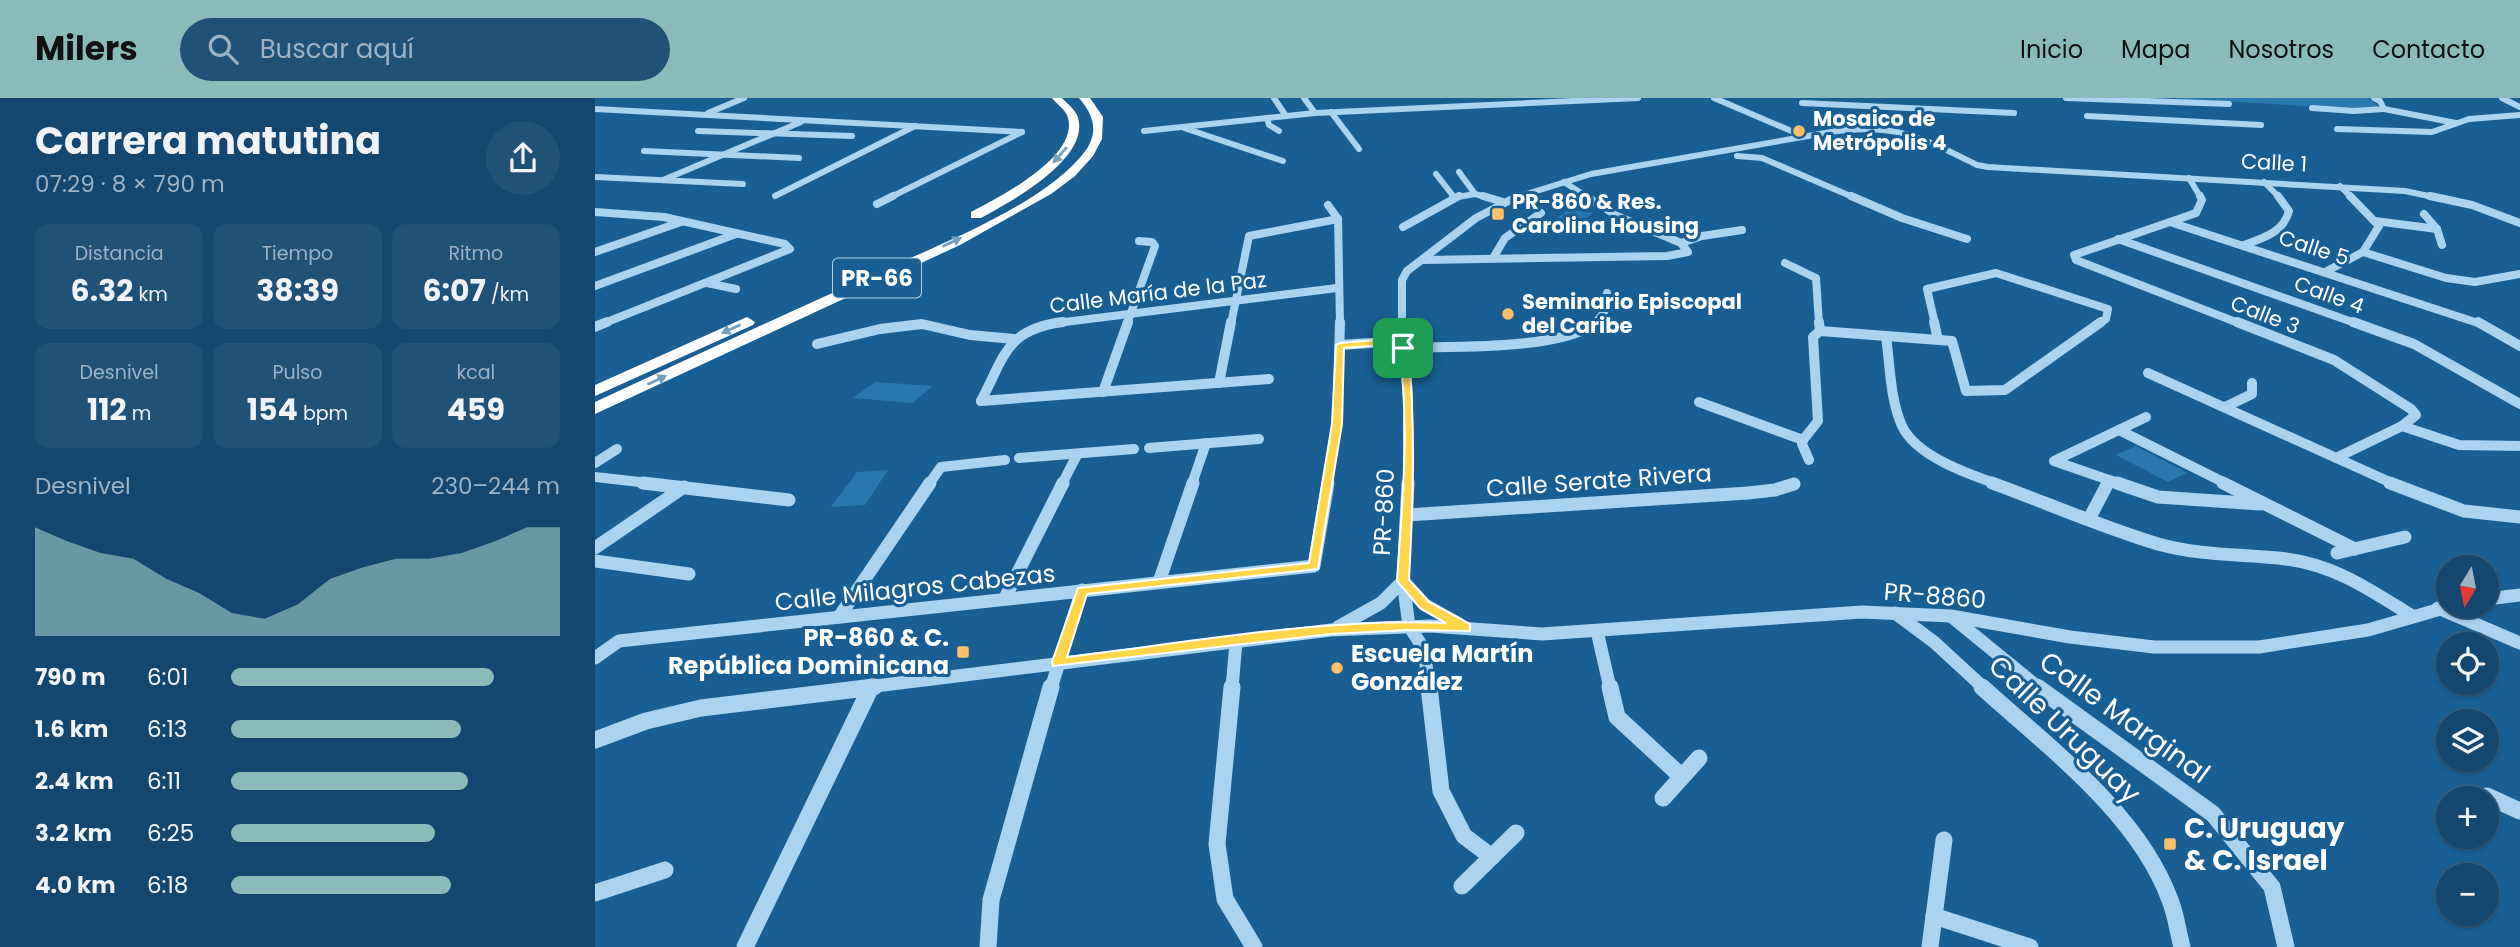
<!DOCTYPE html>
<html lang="es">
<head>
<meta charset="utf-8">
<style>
	:root { --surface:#13476f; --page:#205177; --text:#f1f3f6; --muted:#9db2c3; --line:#325f82; --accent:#8bbbb9 }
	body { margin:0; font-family:Poppins,sans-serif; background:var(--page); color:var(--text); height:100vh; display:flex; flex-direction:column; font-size:26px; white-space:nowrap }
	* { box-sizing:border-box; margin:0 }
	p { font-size:23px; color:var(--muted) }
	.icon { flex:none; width:38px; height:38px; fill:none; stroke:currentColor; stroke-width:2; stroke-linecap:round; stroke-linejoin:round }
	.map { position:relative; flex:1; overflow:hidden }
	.side { display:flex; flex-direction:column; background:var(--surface); width:595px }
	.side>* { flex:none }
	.needle { width:46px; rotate:190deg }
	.controls { position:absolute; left:1841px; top:457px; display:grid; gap:14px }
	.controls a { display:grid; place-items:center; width:63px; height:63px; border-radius:50%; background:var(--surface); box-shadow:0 2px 5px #0004,0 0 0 2px var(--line); font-size:35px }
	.pin { position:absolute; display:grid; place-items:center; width:60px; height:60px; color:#fff; margin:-30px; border-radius:14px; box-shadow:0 4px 10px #0006 }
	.round { display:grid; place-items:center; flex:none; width:74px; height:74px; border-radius:37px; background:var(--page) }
	.headline { display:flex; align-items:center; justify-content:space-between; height:119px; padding:0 35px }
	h1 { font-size:38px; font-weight:700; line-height:52px }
	.stats { display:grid; grid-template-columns:repeat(3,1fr); gap:10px; height:119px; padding:7px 35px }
	.stats div { display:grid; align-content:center; border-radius:14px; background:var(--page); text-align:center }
	.stats b { font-size:30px; font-weight:700 }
	.stats small { font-size:19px; font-weight:400 }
	.stats p { font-size:19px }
	.chart { height:196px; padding:14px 35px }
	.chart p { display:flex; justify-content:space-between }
	.chart svg { width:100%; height:126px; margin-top:7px; fill:var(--accent); opacity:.7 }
	ul { padding:0 35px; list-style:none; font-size:23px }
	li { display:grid; grid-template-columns:112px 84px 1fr; align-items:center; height:52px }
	li i { height:18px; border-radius:9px; background:var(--accent) }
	header { display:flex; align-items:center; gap:42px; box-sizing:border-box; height:98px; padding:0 35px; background:var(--accent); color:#111 }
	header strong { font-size:33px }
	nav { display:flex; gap:38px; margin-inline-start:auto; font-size:24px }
	.search { width:490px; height:63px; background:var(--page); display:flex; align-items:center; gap:18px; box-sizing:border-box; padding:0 24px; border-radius:38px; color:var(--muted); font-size:26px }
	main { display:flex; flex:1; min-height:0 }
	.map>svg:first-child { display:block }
	.green { fill:#2978b0 }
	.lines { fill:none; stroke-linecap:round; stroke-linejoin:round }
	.minor-far4 { stroke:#aad3f0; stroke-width:6 }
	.minor-far3 { stroke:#aad3f0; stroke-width:8 }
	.minor-far2 { stroke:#aad3f0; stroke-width:10 }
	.minor-far1 { stroke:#aad3f0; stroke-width:13 }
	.minor { stroke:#aad3f0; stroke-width:17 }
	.highway { fill:#fff; fill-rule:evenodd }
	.oneway { fill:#759fbf }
	.route { fill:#ffd54a; stroke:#fff; stroke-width:2; fill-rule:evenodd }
	.poi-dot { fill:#ffc069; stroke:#195f94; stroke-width:2.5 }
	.labels { text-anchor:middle; stroke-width:6; stroke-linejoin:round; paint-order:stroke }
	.far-poi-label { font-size:21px; font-weight:bold; fill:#fff; stroke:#195f94; text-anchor:start }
	.far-street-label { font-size:21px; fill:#fff; stroke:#195f94 }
	.shield { fill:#195f94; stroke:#bacfdf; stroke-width:2 }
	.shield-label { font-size:23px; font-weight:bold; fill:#fff }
	.street-label { font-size:24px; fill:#fff; stroke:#195f94 }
	.poi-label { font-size:24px; font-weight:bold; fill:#fff; stroke:#195f94; text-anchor:end }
	.near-street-label { font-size:28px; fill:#fff; stroke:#195f94 }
	.near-poi-label { font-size:28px; font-weight:bold; fill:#fff; stroke:#195f94; text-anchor:start }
</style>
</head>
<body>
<header>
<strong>Milers</strong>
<div class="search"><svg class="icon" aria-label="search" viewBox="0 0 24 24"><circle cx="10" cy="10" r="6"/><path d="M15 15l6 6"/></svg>Buscar aquí</div>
<nav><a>Inicio</a><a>Mapa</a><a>Nosotros</a><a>Contacto</a></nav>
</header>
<main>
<section class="side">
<div class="headline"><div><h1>Carrera matutina</h1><p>07:29 · 8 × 790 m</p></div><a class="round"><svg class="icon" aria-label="share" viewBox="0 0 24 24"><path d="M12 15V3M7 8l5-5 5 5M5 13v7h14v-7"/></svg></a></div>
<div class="stats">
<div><p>Distancia</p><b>6.32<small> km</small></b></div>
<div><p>Tiempo</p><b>38:39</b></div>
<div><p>Ritmo</p><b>6:07<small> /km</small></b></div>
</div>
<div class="stats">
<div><p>Desnivel</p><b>112<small> m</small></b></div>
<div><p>Pulso</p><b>154<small> bpm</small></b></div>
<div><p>kcal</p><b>459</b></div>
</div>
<div class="chart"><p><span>Desnivel</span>230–244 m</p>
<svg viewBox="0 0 160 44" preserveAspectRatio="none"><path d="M0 44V6L10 11L20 15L30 17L40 24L50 29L60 36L70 38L80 33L90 24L100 20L110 17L120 17L130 15L140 11L150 6L160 6V44z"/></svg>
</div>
<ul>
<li><b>790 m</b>6:01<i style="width:80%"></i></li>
<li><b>1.6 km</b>6:13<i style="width:70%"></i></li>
<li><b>2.4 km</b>6:11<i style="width:72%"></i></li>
<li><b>3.2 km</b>6:25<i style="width:62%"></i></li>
<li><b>4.0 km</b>6:18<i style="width:67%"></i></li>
</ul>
</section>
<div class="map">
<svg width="1925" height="849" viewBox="0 0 1925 849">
	<rect width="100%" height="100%" fill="#195f94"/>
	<!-- green -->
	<g class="green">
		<polygon points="1581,0 1774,0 1784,9 1771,12 1630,3 1585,4"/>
		<polygon points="974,111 998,115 980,130 955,126"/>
		<polygon points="280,284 338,288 317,305 258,300"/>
		<polygon points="1541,348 1592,375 1573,384 1521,357"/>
		<polygon points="293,372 270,407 236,409 262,374"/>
	</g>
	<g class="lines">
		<!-- minor-far4 -->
		<g class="minor-far4">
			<polyline points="679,0 691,18"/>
			<polyline points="709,0 720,15"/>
			<polyline points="1119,0 1208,38"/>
			<polyline points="1471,0 1634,6"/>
			<polyline points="1907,0 1925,9"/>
			<polyline points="1207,5 1419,15"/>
			<polyline points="1717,10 1759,13 1789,11 1785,3 1779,0"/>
			<polyline points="0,11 427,34"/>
			<polyline points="1789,11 1861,25"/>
			<polyline points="736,14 764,51"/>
			<polyline points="113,15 149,0"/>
			<polyline points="1492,18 1666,27"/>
			<polyline points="672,20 674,27 684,33"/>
			<polyline points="589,30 688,63"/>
			<polyline points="1742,31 1837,34 1874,21 1925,17"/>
			<polyline points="103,33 257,38"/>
			<polyline points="549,33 720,15 1043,0"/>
			<polyline points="49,53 204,60"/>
			<polyline points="1142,58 1167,60 1260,100"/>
			<polyline points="864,74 880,96 894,100"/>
			<polyline points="841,76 859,99"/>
			<polyline points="0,79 148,86"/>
			<polyline points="1594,80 1606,100"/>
			<polyline points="68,82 206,24"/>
			<polyline points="969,84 994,100"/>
			<polyline points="1669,84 1685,100"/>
			<polyline points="1745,88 1757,100"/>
			<polyline points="180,98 320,28"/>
			<polyline points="294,100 427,34"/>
			<polyline points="857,100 880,96"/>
			<path d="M919 100 996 76 1242 33C1304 26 1328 40 1382 67L1393 69 1810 93 1843 100"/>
		</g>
		<!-- minor-far3 -->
		<g class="minor-far3">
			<polyline points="888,98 908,104"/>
			<polyline points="1256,98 1307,120 1372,141"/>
			<polyline points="1605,98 1607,102 1601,115 1479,157 1481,162 1646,226"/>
			<polyline points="1835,98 1877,107 1925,125"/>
			<polyline points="282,106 298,98"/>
			<polyline points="733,107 743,121"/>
			<polyline points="0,114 69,119 190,146 195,151 7,226"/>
			<polyline points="1829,116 1842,131 1847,147"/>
			<polyline points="743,121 745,226"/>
			<polyline points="1780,123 1842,131"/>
			<polyline points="1578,125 1886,226"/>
			<polyline points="808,129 864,98"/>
			<polyline points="1523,141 1763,226"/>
			<polyline points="1086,145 1107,138 1147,132"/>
			<path d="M1649 147C1668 140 1688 135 1694 113L1683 98"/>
			<polyline points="0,154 86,124"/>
			<polyline points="1768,154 1851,180 1880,184 1925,176"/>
			<polyline points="898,160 910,140 946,115"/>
			<polyline points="828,162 1072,158 1093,154 1086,145 1022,118 991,98"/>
			<polyline points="1190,165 1221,180 1224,226"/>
			<polyline points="1730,174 1768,154 1784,128 1755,98"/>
			<polyline points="112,185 141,191"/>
			<polyline points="0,188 141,136"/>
			<polyline points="454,226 742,190"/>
			<polyline points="532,226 560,148 557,144 544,143"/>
			<polyline points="636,226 654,138 743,121"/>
			<polyline points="807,226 807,182 812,173 881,120 923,98"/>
			<polyline points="1000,226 1009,214 1012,195"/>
			<polyline points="1340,226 1332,191 1401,175 1513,211 1511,221 1504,226"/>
		</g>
		<!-- minor-far2 -->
		<g class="minor-far2">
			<polyline points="807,224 813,297 813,386"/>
			<polyline points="1224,224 1225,233"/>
			<polyline points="1339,224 1343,242"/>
			<polyline points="1642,224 1739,262 1816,311 1821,317 1807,328 1741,360"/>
			<polyline points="1758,224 1819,246 1925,306"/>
			<polyline points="1883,224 1925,248"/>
			<polyline points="0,229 12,224"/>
			<path d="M1291 238C1295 267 1295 301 1307 328 1321 358 1373 376 1402 386"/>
			<polyline points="222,246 285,231 327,226 375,237 419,241"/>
			<polyline points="745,247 807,243"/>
			<path d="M808 250C856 248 965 253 1002 224"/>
			<polyline points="1553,275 1799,386"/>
			<polyline points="624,285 636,224"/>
			<polyline points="508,294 533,224"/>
			<path d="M386 303C410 258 411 231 468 224"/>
			<polyline points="386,303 674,281"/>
			<polyline points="1104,304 1208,342 1223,323 1218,239 1225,233 1357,243 1371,293 1410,292 1506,224"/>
			<polyline points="1630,309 1657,296 1657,285"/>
			<polyline points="1807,328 1864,347 1925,348"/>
			<polyline points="1524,332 1632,386"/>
			<polyline points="1208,342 1207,346 1214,362"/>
			<polyline points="554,350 664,341"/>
			<polyline points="424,360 539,351"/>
			<polyline points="0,365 22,351"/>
			<polyline points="0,379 62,386"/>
			<polyline points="1514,382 1527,386"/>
			<polyline points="334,386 346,369 410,362"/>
			<polyline points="467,386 482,357"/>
			<polyline points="597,386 611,345"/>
			<polyline points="732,386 742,326 745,224"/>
			<polyline points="1512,386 1514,382 1459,363 1551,319"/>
		</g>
		<!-- minor-far1 -->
		<g class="minor-far1">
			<polyline points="48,385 194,402"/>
			<polyline points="813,385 808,483 814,528 829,551 834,590"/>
			<path d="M1397 385C1452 405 1507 429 1563 446 1606 458 1648 456 1691 461 1740 467 1777 493 1817 518"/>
			<polyline points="1522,385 1563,399 1665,406"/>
			<polyline points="1628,385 1760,451"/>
			<polyline points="1795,385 1869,413 1925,419"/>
			<polyline points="812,417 1153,395 1180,392 1199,386"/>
			<polyline points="1494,421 1513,385"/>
			<polyline points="0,450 89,389"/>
			<polyline points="1742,455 1810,439"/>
			<polyline points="0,463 94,476"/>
			<polyline points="564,484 598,385"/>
			<polyline points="410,500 468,385"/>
			<polyline points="1892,501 1925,497"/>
			<polyline points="1843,510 1925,545"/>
			<polyline points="1300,515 1339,544 1389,590"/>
			<polyline points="244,519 335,385"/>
			<polyline points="1357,519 1444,590"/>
			<polyline points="743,529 786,505 808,483 830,507 864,526"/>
			<polyline points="1002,533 1015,590"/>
			<polyline points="0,560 24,543 719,468 733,385"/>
			<polyline points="264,590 736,532 835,528 947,536 1267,514 1356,518 1475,539 1559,549 1664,549 1773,532 1856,508"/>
			<polyline points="275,590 276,588"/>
			<polyline points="456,590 487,492"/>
			<polyline points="637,590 641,544"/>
		</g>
		<!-- minor -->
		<g class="minor">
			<polyline points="637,589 622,746 630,801 659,849"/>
			<polyline points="834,589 846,693 869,738 897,759"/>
			<polyline points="1015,589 1022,619 1086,678"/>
			<path d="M1387 589C1454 650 1543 715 1575 802 1581 817 1583 834 1587 849"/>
			<polyline points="1442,589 1618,716 1677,789 1691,849"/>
			<polyline points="0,642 51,623 106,610 279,589"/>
			<polyline points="1892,698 1925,713"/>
			<polyline points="1068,700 1104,660"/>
			<polyline points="867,788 921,735"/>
			<polyline points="0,795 70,772"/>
			<polyline points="1339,818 1435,849"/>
			<polyline points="150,849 276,589"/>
			<polyline points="393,849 396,802 456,589"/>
			<polyline points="1335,849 1349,742"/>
		</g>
		<!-- highway -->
		<g class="highway">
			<path d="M457 0H467C472 5 479 11 482 17 499 59 415 104 386 120H376V114C403 100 488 57 472 17 469 11 461 5 457 0Z"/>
			<path d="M484 0H495L508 19 507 41 498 58 480 78 456 96 365 147 0 316V304C89 263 177 222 266 182 328 153 451 108 491 52 504 33 498 16 484 0Z"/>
			<polygon points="152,219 160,224 158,227 0,298 0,287"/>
		</g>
	</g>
	<!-- one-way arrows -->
	<defs><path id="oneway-solid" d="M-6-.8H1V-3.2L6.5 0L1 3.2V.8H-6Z" transform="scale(1.75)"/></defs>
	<g class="oneway">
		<use href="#oneway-solid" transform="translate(465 57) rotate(131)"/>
		<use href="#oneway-solid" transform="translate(357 144) rotate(-26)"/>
		<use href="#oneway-solid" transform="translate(136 231) rotate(156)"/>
		<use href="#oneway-solid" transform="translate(62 282) rotate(-25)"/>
	</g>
	<!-- route -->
	<path class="route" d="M807 240 811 243 813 250C821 328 818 404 814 482L834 504 875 526V533L814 532 736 536 458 568 457 564 483 490 714 465 737 326 741 247 745 245ZM803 246C816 324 807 405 802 483L825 510 851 525C725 520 597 544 472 559L492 496 723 471 747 326 749 250Z"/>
	<!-- markers -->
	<g class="poi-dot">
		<circle cx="1204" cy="33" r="7"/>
		<rect x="896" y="109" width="14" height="14" rx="3.5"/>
		<circle cx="913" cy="216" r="7"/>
		<rect x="361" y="547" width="14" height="14" rx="3.5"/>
		<circle cx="742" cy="570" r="7"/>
		<rect x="1568" y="739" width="14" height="14" rx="3.5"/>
	</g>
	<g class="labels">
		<!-- far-poi labels -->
		<g class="far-poi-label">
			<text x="1218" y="28">Mosaico de<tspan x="1218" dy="24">Metrópolis 4</tspan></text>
			<text x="917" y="111">PR-860 &amp; Res.<tspan x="917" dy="24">Carolina Housing</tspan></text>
			<text x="927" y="211">Seminario Episcopal<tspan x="927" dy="24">del Caribe</tspan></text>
		</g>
		<!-- far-street labels -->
		<g class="far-street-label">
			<text transform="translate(1679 65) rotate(3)" y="7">Calle 1</text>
			<text transform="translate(1719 150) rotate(18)" y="7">Calle 5</text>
			<text transform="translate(563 195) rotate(-7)" y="7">Calle María de la Paz</text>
			<text transform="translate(1734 197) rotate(20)" y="7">Calle 4</text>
			<text transform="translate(1670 217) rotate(21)" y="7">Calle 3</text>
		</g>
		<!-- shield labels -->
		<rect class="shield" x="238" y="160.5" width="88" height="39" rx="5"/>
		<g class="shield-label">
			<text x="282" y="188">PR-66</text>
		</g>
		<!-- street labels -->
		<g class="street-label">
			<text transform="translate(1004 383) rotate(-4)" y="8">Calle Serate Rivera</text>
			<text transform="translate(789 414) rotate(-87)" y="8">PR-860</text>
			<text transform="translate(320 490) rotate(-6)" y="8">Calle Milagros Cabezas</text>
			<text transform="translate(1340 498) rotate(5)" y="8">PR-8860</text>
		</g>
		<!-- poi labels -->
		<g class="poi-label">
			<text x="354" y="548">PR-860 &amp; C.<tspan x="354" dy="28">República Dominicana</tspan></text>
			<text x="756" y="564" text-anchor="start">Escuela Martín<tspan x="756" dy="28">González</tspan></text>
		</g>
		<!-- near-street labels -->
		<g class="near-street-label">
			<text transform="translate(1530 619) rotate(36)" y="10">Calle Marginal</text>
			<text transform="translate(1470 631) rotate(44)" y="10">Calle Uruguay</text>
		</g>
		<!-- near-poi labels -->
		<g class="near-poi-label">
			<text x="1589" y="740">C. Uruguay<tspan x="1589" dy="32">&amp; C. Israel</tspan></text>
		</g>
	</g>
</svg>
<div class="controls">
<a><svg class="needle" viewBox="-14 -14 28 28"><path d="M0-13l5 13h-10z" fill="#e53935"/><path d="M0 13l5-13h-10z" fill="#9db2c3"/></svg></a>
<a><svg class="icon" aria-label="locate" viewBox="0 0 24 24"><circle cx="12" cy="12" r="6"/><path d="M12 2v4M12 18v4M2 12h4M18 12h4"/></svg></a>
<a><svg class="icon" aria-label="layers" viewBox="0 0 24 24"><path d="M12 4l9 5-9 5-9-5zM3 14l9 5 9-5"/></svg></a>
<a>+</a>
<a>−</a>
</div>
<div class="pin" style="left:808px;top:250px;background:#1e9e55"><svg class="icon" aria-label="arrive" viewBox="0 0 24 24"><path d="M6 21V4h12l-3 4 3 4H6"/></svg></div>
</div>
</main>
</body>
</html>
